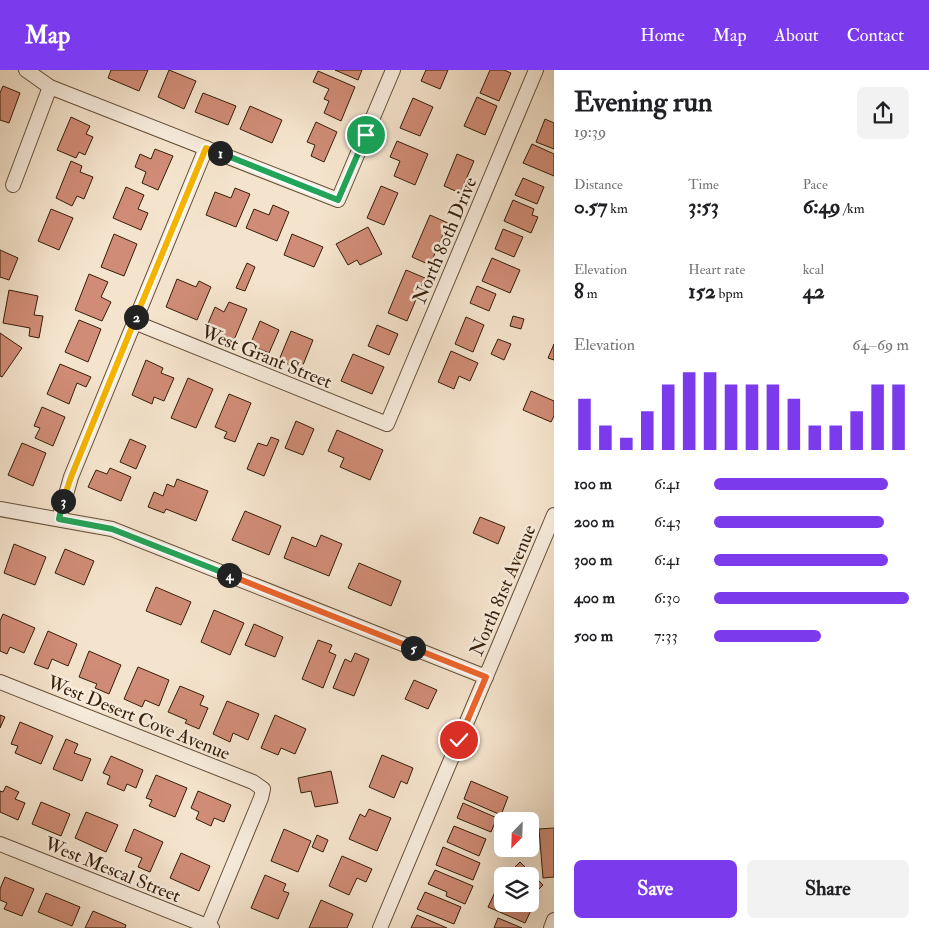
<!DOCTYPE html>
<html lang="en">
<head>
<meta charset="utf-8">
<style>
	:root { --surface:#fff; --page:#f2f2f2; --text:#202124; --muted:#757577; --accent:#7c3aed }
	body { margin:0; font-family:"IM FELL Double Pica",serif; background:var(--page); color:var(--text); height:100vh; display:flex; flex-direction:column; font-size:19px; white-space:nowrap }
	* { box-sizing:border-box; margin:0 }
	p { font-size:16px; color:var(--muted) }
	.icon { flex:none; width:28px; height:28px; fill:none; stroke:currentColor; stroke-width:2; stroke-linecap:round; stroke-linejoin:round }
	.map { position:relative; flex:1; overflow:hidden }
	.drawer { display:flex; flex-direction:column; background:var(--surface); width:375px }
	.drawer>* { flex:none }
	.needle { width:32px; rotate:203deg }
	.buttons { position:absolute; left:494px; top:742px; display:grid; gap:10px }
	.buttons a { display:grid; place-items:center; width:45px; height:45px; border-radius:8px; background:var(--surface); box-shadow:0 5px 20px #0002; font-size:25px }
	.pin { position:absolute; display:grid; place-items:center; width:42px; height:42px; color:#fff; margin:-21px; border:2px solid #fff; border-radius:50%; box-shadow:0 1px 5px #0007 }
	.km { position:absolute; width:25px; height:25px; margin:-12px; border-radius:50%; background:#222; color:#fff; font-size:14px; line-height:25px; text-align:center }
	.round { display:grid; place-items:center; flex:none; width:52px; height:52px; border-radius:8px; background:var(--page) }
	.headline { display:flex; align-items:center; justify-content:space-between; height:85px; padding:0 20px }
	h1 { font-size:28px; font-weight:800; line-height:38px }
	.stats { display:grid; grid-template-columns:repeat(3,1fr); gap:8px; height:85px; padding:5px 20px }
	.stats div { display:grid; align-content:center }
	.stats b { font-size:21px; font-weight:800 }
	.stats small { font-size:14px; font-weight:400 }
	.stats p { font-size:14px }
	.chart { height:140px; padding:10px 20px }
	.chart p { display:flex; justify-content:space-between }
	.chart svg { width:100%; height:90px; margin-top:5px; stroke:var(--accent); stroke-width:6 }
	.button { display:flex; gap:10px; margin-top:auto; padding:10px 20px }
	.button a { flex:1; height:58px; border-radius:8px; background:var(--accent); color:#fff; font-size:20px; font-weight:800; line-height:58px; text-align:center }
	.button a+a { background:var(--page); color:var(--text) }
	ul { padding:0 20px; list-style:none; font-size:16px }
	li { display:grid; grid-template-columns:80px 60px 1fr; align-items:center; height:38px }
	li i { height:12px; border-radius:6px; background:var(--accent) }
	header { display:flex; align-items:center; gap:30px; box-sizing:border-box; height:70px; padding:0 25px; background:var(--accent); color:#fff }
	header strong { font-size:24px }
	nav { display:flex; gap:28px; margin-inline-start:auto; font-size:18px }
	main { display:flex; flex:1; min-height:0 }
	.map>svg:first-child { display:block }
	.building { fill:#d08c76; stroke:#351e08 }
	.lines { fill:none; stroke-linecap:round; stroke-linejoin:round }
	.minor-casing { stroke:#655039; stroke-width:16 }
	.minor { stroke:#f8edde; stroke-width:14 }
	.split-1-casing { stroke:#fff; stroke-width:10 }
	.split-2-casing { stroke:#fff; stroke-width:10 }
	.split-3-casing { stroke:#fff; stroke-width:10 }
	.split-4-casing { stroke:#fff; stroke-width:10 }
	.split-5-casing { stroke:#fff; stroke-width:10 }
	.split-6-casing { stroke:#fff; stroke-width:10 }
	.split-1 { stroke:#22a559; stroke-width:6 }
	.split-2 { stroke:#f5b400; stroke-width:6 }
	.split-3 { stroke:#f5b400; stroke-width:6 }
	.split-4 { stroke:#22a559; stroke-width:6 }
	.split-5 { stroke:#f0652b; stroke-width:6 }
	.split-6 { stroke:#f0652b; stroke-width:6 }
	.labels { text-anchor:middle; stroke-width:5; stroke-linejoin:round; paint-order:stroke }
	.street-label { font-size:19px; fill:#351e08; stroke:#f8edde }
</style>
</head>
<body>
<header>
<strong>Map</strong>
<nav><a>Home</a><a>Map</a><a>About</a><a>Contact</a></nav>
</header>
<main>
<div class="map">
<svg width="554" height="858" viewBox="0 0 554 858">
	<rect width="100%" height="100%" fill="#f5e4cd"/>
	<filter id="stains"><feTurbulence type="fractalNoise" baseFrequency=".004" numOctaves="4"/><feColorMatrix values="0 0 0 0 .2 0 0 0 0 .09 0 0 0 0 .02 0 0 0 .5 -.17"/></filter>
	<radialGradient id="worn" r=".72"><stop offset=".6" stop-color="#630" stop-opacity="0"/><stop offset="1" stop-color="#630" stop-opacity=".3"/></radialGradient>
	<!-- building -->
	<g class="building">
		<polygon points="111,0 148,0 139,21 108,8"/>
		<polygon points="169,0 196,11 184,39 158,27"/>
		<polygon points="335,0 362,0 358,10"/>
		<polygon points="426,0 448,0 440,19 421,11"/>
		<polygon points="490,0 504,0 511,3 499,31 480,23"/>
		<polygon points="318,1 355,17 341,51 324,43 329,31 324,29 329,19 313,12"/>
		<polygon points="3,16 20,23 9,53 0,50 0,23"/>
		<polygon points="203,23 236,36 228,55 195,42"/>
		<polygon points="477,27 497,36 485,65 464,56"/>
		<polygon points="413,28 433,37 420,66 400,58"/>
		<polygon points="250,36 282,50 272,73 240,59"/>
		<polygon points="71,47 90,56 86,64 93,67 85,85 79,82 76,88 57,80"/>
		<polygon points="545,49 554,53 554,79 536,72"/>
		<polygon points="316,52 337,62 324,92 311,86 315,75 307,72"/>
		<polygon points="397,71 428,84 415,115 394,106 400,91 390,87"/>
		<polygon points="532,74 554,84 554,106 523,93"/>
		<polygon points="155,79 173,86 158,120 142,113 146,102 135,97 140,84 151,89"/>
		<polygon points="457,84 474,91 460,123 444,116"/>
		<polygon points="71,91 82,96 80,102 93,107 84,129 77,126 72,136 56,128"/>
		<polygon points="523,108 544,117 537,134 515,125"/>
		<polygon points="381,116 398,123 384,155 367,148"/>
		<polygon points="126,117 144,125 138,139 148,143 141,160 113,148"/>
		<polygon points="235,118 250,124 236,157 206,145 215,122 231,128"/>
		<polygon points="513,130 534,139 532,145 538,147 531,163 504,151"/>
		<polygon points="273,135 289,142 277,171 246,158 254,139 269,145"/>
		<polygon points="51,139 73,148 59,180 38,171"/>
		<polygon points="430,145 448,153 430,195 412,187"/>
		<polygon points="368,157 382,184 360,195 357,190 348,195 336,174"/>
		<polygon points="503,159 523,167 514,187 495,179"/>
		<polygon points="114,164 137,174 124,206 101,197"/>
		<polygon points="292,164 323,177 314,197 284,185"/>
		<polygon points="0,180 18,188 9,210 0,207"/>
		<polygon points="492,188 520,200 510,223 482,211"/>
		<polygon points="247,193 255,197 245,221 236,218"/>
		<polygon points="406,200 425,208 407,251 388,243"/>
		<polygon points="89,204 108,212 101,227 111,232 102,251 75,240"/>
		<polygon points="177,209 196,217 199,211 211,217 197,250 166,237"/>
		<polygon points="477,216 496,224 489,241 470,233"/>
		<polygon points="9,220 38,226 34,245 43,246 39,268 29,266 30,258 3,253"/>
		<polygon points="229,232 247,239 234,270 206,258 215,237 224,242"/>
		<polygon points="513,246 524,249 521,259 510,256"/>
		<polygon points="466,247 484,255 473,282 455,274"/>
		<polygon points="79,250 101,259 88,292 65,282"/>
		<polygon points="260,251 279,260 269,283 250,275"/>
		<polygon points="377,255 398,264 389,285 368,276"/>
		<polygon points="291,261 313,270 301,300 279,290"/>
		<polygon points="0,263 22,278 2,307 0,306"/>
		<polygon points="498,269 511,274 504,290 491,284"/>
		<polygon points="554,274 554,290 548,288"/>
		<polygon points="451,281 478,293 470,311 459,306 454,319 438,312"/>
		<polygon points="353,284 384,297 372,324 341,311"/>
		<polygon points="146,290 163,298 161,303 174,308 164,331 154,327 152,334 132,325"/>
		<polygon points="60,294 91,307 86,317 77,313 69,334 47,324"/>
		<polygon points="188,308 213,319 196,358 171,348"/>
		<polygon points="531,321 554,331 554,346 551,352 523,340"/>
		<polygon points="229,324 251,333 235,372 224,368 227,362 215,357"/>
		<polygon points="42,337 65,347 53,376 35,368 40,358 34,356"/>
		<polygon points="296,351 314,359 303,385 285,378"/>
		<polygon points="337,360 383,380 370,410 340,397 344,388 328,381"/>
		<polygon points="271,367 279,370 264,406 247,399 258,373 267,376"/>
		<polygon points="130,369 146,376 136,399 120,392"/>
		<polygon points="22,373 46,383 33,416 8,405"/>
		<polygon points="110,398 131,407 121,431 88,417 96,400 107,404"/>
		<polygon points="177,409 208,421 196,451 166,439 164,443 148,437 154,422 163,426 167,414 174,417"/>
		<polygon points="245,441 281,456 269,485 232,470"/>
		<polygon points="480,447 505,457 498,474 473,463"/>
		<polygon points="321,465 342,474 329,506 284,488 292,467 316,477"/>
		<polygon points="14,474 46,487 35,515 4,503"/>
		<polygon points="65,479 94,491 84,515 55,503"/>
		<polygon points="359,493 401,511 391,536 348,518"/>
		<polygon points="156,517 191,532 181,555 146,541"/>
		<polygon points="214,540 244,553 230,585 201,572"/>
		<polygon points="3,544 35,558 24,583 10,577 7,584 0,581 0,551"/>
		<polygon points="254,554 283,567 275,587 245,575"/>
		<polygon points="48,561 77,574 68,596 52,589 48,599 34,594"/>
		<polygon points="318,570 332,575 329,582 336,585 323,618 302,609"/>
		<polygon points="89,581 121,595 109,624 95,618 97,614 79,607"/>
		<polygon points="355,583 369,589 354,626 333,618 345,589 351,592"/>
		<polygon points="138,597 169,610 159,636 145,630 142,637 124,629"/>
		<polygon points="414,610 437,620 428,639 405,629"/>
		<polygon points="180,616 204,626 200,635 208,638 199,659 185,653 187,650 168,642"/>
		<polygon points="227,631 259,644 248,670 233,663 230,672 213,664"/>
		<polygon points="0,645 5,647 0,658"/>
		<polygon points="275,645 306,659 295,684 281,678 278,685 261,678"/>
		<polygon points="20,652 53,666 41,694 15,683 18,676 11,674"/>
		<polygon points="66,669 78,674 74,683 91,689 82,711 53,699"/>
		<polygon points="382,685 413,698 407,714 401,711 394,728 369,717"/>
		<polygon points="111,686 143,700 136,718 127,714 124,721 107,714 110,706 103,703"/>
		<polygon points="331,701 338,733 315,737 311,721 301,723 298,708"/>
		<polygon points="156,705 187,718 175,747 149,736 152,730 146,728"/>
		<polygon points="471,711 508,727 501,745 464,729"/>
		<polygon points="6,716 19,722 15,729 25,733 18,750 0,742 0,721 3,722"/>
		<polygon points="198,721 231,735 224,752 214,748 211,756 196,749 199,742 191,738"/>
		<polygon points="41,732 70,744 61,766 32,754"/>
		<polygon points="463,733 497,748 491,762 457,748"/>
		<polygon points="369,739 391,748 377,781 349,769 360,744 365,747"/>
		<polygon points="86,742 118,755 106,782 75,768"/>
		<polygon points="454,756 486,769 479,786 447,772"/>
		<polygon points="554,758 554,807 543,808 539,759"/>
		<polygon points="134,759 163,772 150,802 138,797 142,788 125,781"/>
		<polygon points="284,759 311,771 298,802 271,791"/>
		<polygon points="317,765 328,770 323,782 312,777"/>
		<polygon points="443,777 480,793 473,810 436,795"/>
		<polygon points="181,783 210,796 199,821 170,808"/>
		<polygon points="342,786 372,799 366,812 357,808 349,825 329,816"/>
		<polygon points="520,792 543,815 531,827 530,826 530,806 510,806 508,804"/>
		<polygon points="435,800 473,816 465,834 446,826 447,822 428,814"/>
		<polygon points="265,805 286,814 283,821 289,823 278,849 251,838"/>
		<polygon points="5,807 34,819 22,846 4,839 7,833 0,830 0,819"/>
		<polygon points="496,820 502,823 502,834 528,834 533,836 525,853 488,837"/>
		<polygon points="425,822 461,837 454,854 417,839"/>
		<polygon points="46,823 80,837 72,856 38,842"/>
		<polygon points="321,830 353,844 347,858 309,858"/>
		<polygon points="93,841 126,855 125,858 85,858"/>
		<polygon points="417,845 447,858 411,858"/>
		<polygon points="498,848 522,858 494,858"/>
	</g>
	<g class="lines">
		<defs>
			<g id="minor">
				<polyline points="26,0 50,17 338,130 393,0"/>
				<polyline points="13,115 50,17"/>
				<polyline points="134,252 387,354 536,0"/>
				<polyline points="0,439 112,459 486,607"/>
				<polyline points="59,449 71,407 206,78"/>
				<polyline points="0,612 253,712 263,719 261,728 207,858"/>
				<polyline points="0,774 212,858"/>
				<polyline points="380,858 554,445"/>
				<polyline points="551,858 554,850"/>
			</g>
		</defs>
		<!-- minor casing -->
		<use href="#minor" class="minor-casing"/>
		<!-- minor -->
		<use href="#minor" class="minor"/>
	</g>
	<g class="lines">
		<defs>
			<polyline id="split-1" points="220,83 338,130 366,65"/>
			<polyline id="split-2" points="136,247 206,78 220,83"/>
			<polyline id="split-3" points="63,431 71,407 136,247"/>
			<polyline id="split-4" points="63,431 59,449 112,459 229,505"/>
			<polyline id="split-5" points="229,505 413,578"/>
			<polyline id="split-6" points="413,578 486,607 459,670"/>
		</defs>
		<!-- split-1 casing -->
		<use href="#split-1" class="split-1-casing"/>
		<!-- split-2 casing -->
		<use href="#split-2" class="split-2-casing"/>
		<!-- split-3 casing -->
		<use href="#split-3" class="split-3-casing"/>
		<!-- split-4 casing -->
		<use href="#split-4" class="split-4-casing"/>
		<!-- split-5 casing -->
		<use href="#split-5" class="split-5-casing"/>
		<!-- split-6 casing -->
		<use href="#split-6" class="split-6-casing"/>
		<!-- split-1 -->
		<use href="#split-1" class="split-1"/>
		<!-- split-2 -->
		<use href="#split-2" class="split-2"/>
		<!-- split-3 -->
		<use href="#split-3" class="split-3"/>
		<!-- split-4 -->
		<use href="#split-4" class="split-4"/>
		<!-- split-5 -->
		<use href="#split-5" class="split-5"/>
		<!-- split-6 -->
		<use href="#split-6" class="split-6"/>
	</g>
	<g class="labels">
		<!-- street labels -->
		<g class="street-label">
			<text transform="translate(444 170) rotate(-67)" y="7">North 80th Drive</text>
			<text transform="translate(267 286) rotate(22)" y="7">West Grant Street</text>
			<text transform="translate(502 520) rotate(-67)" y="7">North 81st Avenue</text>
			<text transform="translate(139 647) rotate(22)" y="7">West Desert Cove Avenue</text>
			<text transform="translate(113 799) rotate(22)" y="7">West Mescal Street</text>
		</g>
	</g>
	<rect width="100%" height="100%" filter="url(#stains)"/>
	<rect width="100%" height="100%" fill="url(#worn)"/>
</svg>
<div class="buttons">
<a><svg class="needle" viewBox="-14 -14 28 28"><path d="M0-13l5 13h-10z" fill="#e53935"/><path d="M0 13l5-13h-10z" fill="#757577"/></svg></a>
<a><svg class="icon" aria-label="layers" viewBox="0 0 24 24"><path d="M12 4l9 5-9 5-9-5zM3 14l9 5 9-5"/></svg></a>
</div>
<div class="pin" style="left:366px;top:65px;background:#1e9e55"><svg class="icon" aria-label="arrive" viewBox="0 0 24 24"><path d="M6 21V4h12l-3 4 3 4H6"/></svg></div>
<div class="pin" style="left:459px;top:670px;background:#d93025"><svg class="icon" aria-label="check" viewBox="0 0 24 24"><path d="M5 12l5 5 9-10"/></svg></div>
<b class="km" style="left:220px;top:83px">1</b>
<b class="km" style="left:136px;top:247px">2</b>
<b class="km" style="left:63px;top:431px">3</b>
<b class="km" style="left:229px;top:505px">4</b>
<b class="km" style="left:413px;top:578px">5</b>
</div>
<section class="drawer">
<div class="headline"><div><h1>Evening run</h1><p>19:39</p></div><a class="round"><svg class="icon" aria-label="share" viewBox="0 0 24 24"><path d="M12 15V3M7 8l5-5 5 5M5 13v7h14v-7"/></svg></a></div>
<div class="stats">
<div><p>Distance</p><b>0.57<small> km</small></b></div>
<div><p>Time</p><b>3:53</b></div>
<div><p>Pace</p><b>6:49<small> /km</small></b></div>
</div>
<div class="stats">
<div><p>Elevation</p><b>8<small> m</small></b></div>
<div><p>Heart rate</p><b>152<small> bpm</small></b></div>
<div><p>kcal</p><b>42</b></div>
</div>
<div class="chart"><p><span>Elevation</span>64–69 m</p>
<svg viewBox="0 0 160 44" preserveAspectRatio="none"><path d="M5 44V19M15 44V32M25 44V38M35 44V25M45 44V12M55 44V6M65 44V6M75 44V12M85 44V12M95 44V12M105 44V19M115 44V32M125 44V32M135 44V25M145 44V12M155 44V12"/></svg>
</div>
<ul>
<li><b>100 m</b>6:41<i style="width:89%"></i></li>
<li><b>200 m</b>6:43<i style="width:87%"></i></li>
<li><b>300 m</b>6:41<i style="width:89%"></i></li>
<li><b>400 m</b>6:30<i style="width:100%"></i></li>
<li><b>500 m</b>7:33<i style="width:55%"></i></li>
</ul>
<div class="button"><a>Save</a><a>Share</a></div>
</section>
</main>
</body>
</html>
